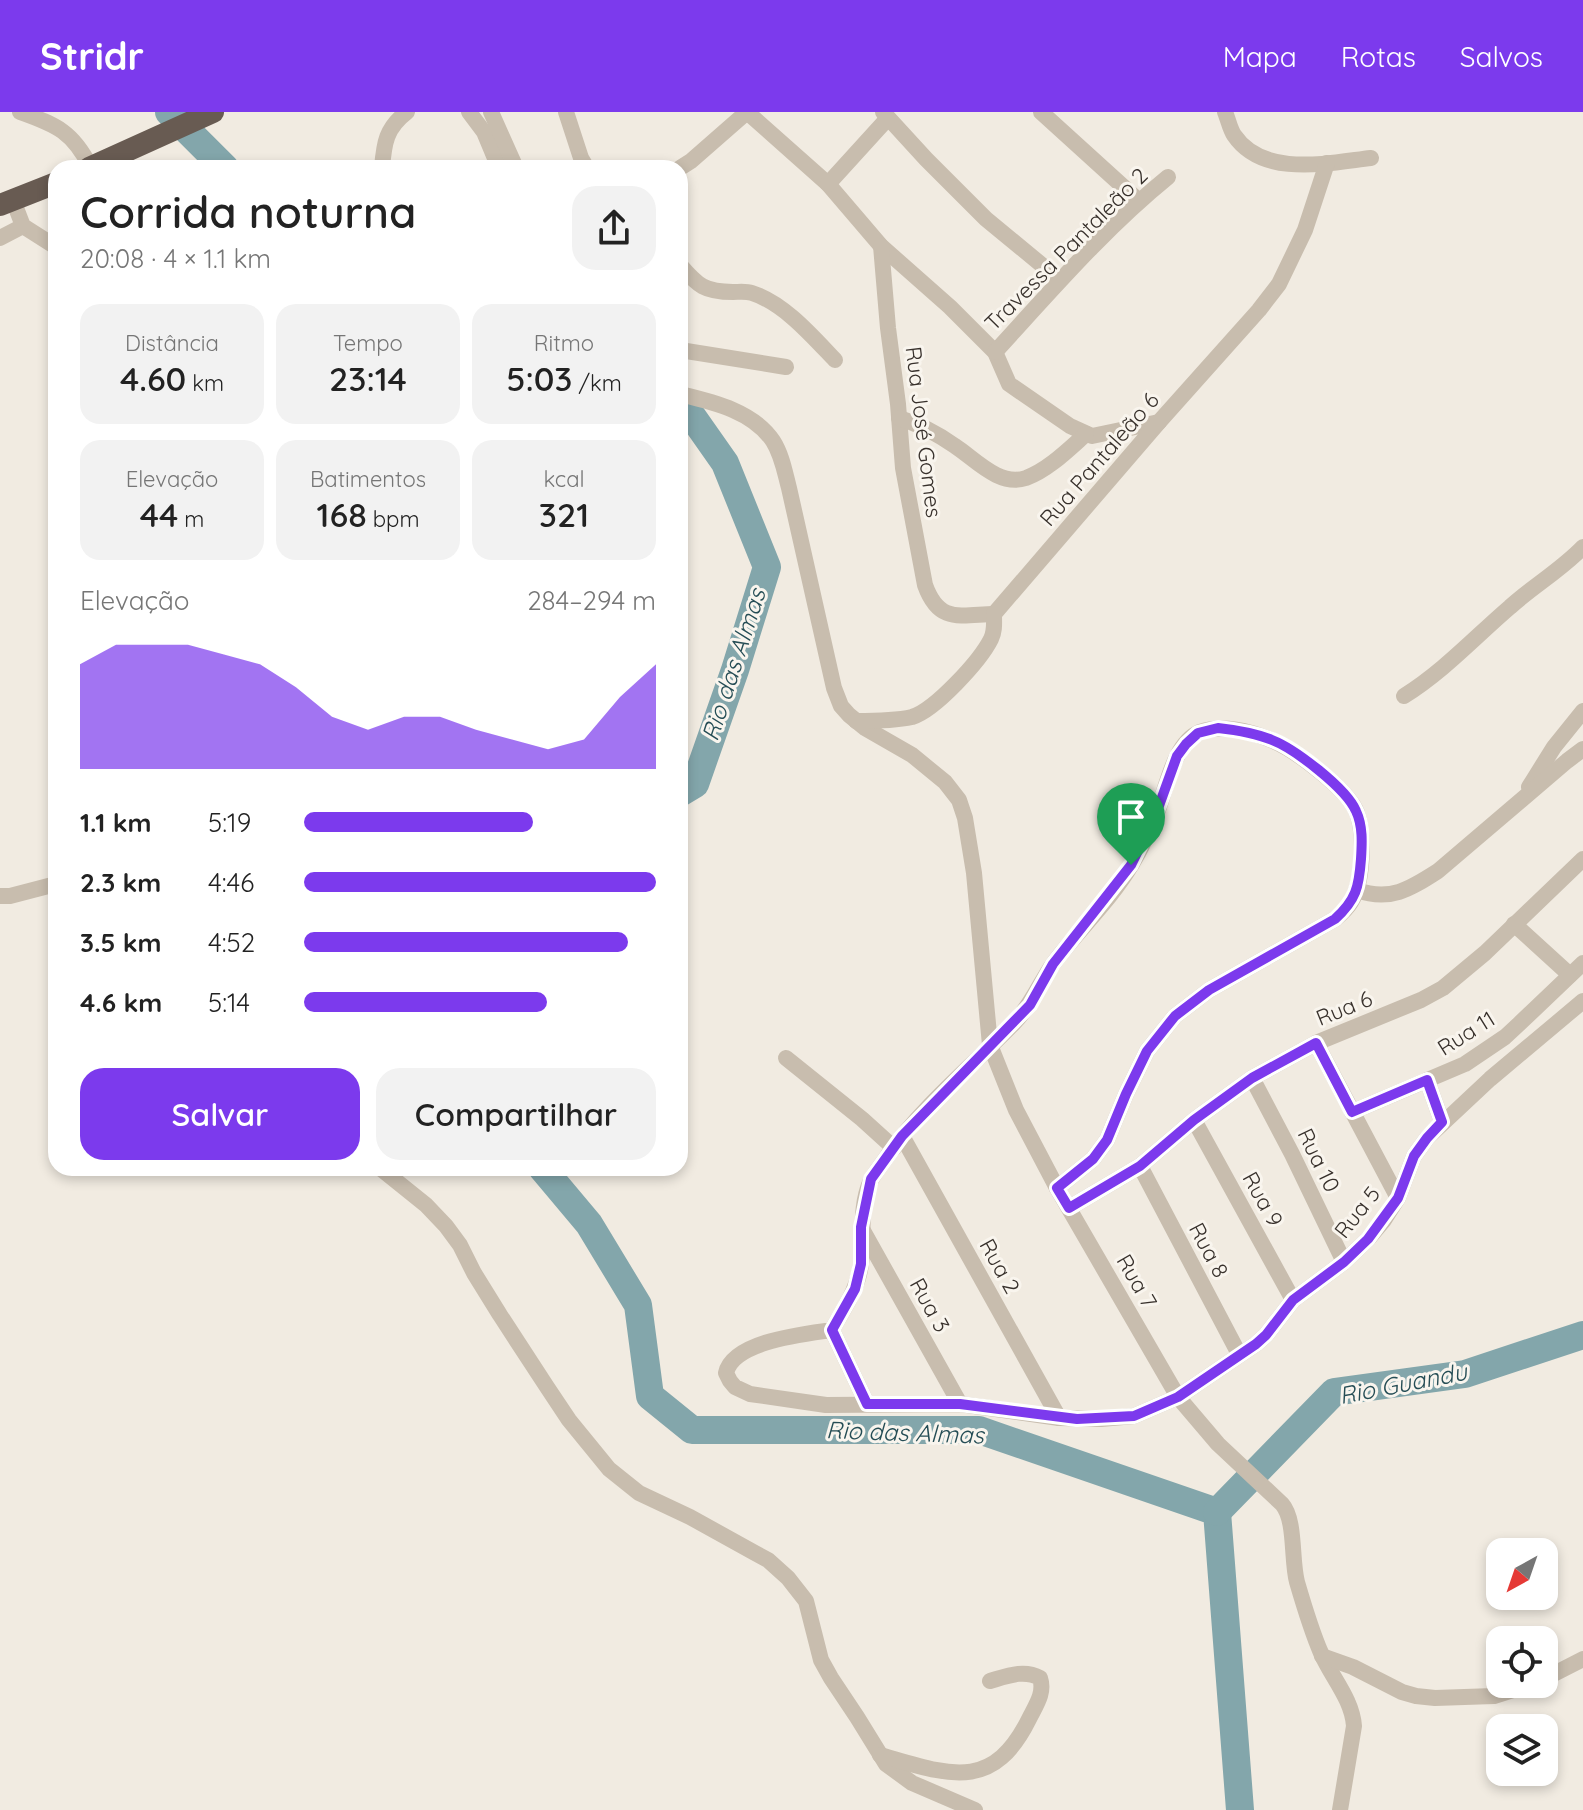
<!DOCTYPE html>
<html lang="pt">
<head>
<meta charset="utf-8">
<style>
	:root { --surface:#fff; --page:#f2f2f2; --text:#222; --muted:#767676; --accent:#7c3aed }
	body { margin:0; font-family:Quicksand,sans-serif; background:var(--page); color:var(--text); height:100vh; display:flex; flex-direction:column; font-size:30px; white-space:nowrap }
	* { box-sizing:border-box; margin:0 }
	p { font-size:26px; color:var(--muted) }
	.icon { flex:none; width:44px; height:44px; fill:none; stroke:currentColor; stroke-width:2; stroke-linecap:round; stroke-linejoin:round }
	.map { position:relative; flex:1; overflow:hidden }
	.drawer { position:absolute; left:48px; top:48px; width:640px; height:1016px; display:flex; flex-direction:column; background:var(--surface); border-radius:24px; box-shadow:0 4px 12px #0003 }
	.drawer>* { flex:none }
	.needle { width:52px; rotate:220deg }
	.tools { position:absolute; left:1486px; top:1426px; display:grid; gap:16px }
	.tools a { display:grid; place-items:center; width:72px; height:72px; border-radius:16px; background:var(--surface); box-shadow:0 4px 12px #0003; font-size:40px }
	.pin { position:absolute; display:grid; place-items:center; width:68px; height:68px; color:#fff; margin:-82px -34px; border-radius:50% 50% 50% 0; rotate:-45deg; box-shadow:0 0 8px #0007 }
	.pin .icon { rotate:45deg }
	.round { display:grid; place-items:center; flex:none; width:84px; height:84px; border-radius:24px; background:var(--page) }
	.summary { display:flex; align-items:center; justify-content:space-between; height:136px; padding:0 32px }
	h1 { font-size:44px; font-weight:600; line-height:60px }
	.figures { display:grid; grid-template-columns:repeat(3,1fr); gap:12px; height:136px; padding:8px 32px }
	.figures div { display:grid; align-content:center; border-radius:20px; background:var(--page); text-align:center }
	.figures b { font-size:34px; font-weight:600 }
	.figures small { font-size:22px; font-weight:400 }
	.figures p { font-size:22px }
	.chart { height:224px; padding:16px 32px }
	.chart p { display:flex; justify-content:space-between }
	.chart svg { width:100%; height:144px; margin-top:8px; fill:var(--accent); opacity:.7 }
	.action { display:flex; gap:16px; margin-top:auto; padding:16px 32px }
	.action a { flex:1; height:92px; border-radius:24px; background:var(--accent); color:#fff; font-size:32px; font-weight:600; line-height:92px; text-align:center }
	.action a+a { background:var(--page); color:var(--text) }
	ul { padding:0 32px; list-style:none; font-size:26px }
	li { display:grid; grid-template-columns:128px 96px 1fr; align-items:center; height:60px }
	li i { height:20px; border-radius:10px; background:var(--accent) }
	header { display:flex; align-items:center; gap:48px; box-sizing:border-box; height:112px; padding:0 40px; background:var(--accent); color:#fff }
	header strong { font-size:38px }
	nav { display:flex; gap:44px; margin-inline-start:auto; font-size:28px }
	.map>svg:first-child { display:block }
	.lines { fill:none; stroke-linecap:round; stroke-linejoin:round }
	.river { stroke:#83a6ab; stroke-width:28 }
	.minor { stroke:#c8bdae; stroke-width:16 }
	.trunk { stroke:#685b52; stroke-width:22 }
	.trunk-bridge { stroke:#685b52; stroke-width:22 }
	.route-casing { stroke:#fff; stroke-width:16 }
	.route { stroke:#7c3aed; stroke-width:10 }
	.labels { text-anchor:middle; stroke-width:6; stroke-linejoin:round; paint-order:stroke }
	.street-label { font-size:22px; fill:#38312c; stroke:#f9f5ee }
	.water-label { font-size:24px; font-style:italic; fill:#254d55; stroke:#f9f5ee }
</style>
</head>
<body>
<header>
<strong>Stridr</strong>
<nav><a>Mapa</a><a>Rotas</a><a>Salvos</a></nav>
</header>
<div class="map">
<svg width="1583" height="1698" viewBox="0 0 1583 1698">
	<rect width="100%" height="100%" fill="#f1ebe1"/>
	<g class="lines">
		<!-- river -->
		<g class="river">
			<polyline points="169,0 225,56"/>
			<polyline points="680,308 692,304 725,351 767,455 735,558 695,672 680,681"/>
			<polyline points="542,1056 589,1112 638,1193 650,1284 692,1318 979,1318 1217,1400 1240,1698"/>
			<polyline points="1217,1400 1334,1280 1465,1262 1583,1223"/>
		</g>
		<!-- minor -->
		<g class="minor">
			<path d="M20 0C57 13 73 20 91 56"/>
			<polyline points="469,0 484,20 499,56"/>
			<polyline points="491,0 516,56"/>
			<polyline points="566,0 581,46 587,56"/>
			<polyline points="747,0 828,72 881,134 950,195 995,240 1009,272 1070,314 1092,324 1159,310"/>
			<polyline points="883,0 926,47 986,107 1060,168"/>
			<polyline points="1041,0 1139,89"/>
			<path d="M1225 0C1228 7 1230 17 1234 23 1263 66 1328 51 1371 46"/>
			<path d="M382 56C384 31 386 16 407 0"/>
			<polyline points="680,56 691,49 747,0"/>
			<polyline points="828,72 888,6"/>
			<polyline points="13,88 23,114 56,135"/>
			<polyline points="0,126 23,114"/>
			<path d="M881 134 888 216 898 292 903 356 925 473C939 512 960 503 994 502"/>
			<path d="M680 153C698 174 705 180 733 180 739 180 746 179 752 181 784 191 813 225 835 248"/>
			<polyline points="680,238 786,255"/>
			<path d="M995 240C1050 180 1104 117 1168 65"/>
			<path d="M680 282C713 290 753 299 773 329 782 343 785 361 789 376L834 576 841 594 849 603 865 616 912 643 945 670 959 688 965 706 974 761 990 933 1016 998 1057 1076 1178 1285 1218 1332 1282 1392C1296 1408 1291 1448 1297 1470 1304 1494 1311 1518 1321 1541 1332 1566 1352 1587 1354 1614L1340 1698"/>
			<path d="M899 306C919 312 938 322 955 334 975 347 999 375 1026 366 1048 358 1068 338 1086 322"/>
			<path d="M1404 584C1444 559 1475 525 1510 495 1533 474 1561 458 1583 435"/>
			<path d="M856 609C874 609 894 609 912 605 935 598 980 549 991 527 995 519 994 511 994 502L1159 310 1259 198 1279 172 1305 118 1327 51"/>
			<polyline points="1529,675 1554,635 1583,599"/>
			<path d="M1357 778C1390 790 1410 777 1438 759L1567 649 1583 637"/>
			<polyline points="0,784 10,784 56,772"/>
			<polyline points="1514,812 1570,863"/>
			<polyline points="1316,931 1398,1086"/>
			<polyline points="786,946 862,1007 894,1036"/>
			<polyline points="1252,966 1292,1042 1344,1150"/>
			<polyline points="1427,968 1442,1010"/>
			<polyline points="1352,1000 1465,952 1505,925 1519,912 1583,851"/>
			<polyline points="1194,1008 1293,1188"/>
			<polyline points="902,1024 1059,1306"/>
			<polyline points="1140,1054 1239,1242"/>
			<polyline points="380,1056 426,1093 446,1114 460,1133 474,1161 500,1203 547,1275 569,1308 609,1357 639,1381 690,1405 755,1441 768,1448 788,1466 806,1489 821,1548 831,1566 857,1605 886,1652 912,1671 975,1698"/>
			<path d="M1057 1076 1093 1047 1107 1028 1126 982 1147 939 1175 904 1209 878 1335 807C1341 802 1347 797 1351 790 1363 771 1365 722 1357 701 1349 678 1294 637 1271 628 1250 619 1222 612 1200 620 1173 631 1166 679 1156 703 1149 720 1141 737 1132 752 1111 788 1078 818 1053 852 1039 872 1031 894 1013 912 971 955 923 994 888 1043 883 1051 875 1060 871 1068 859 1095 864 1124 861 1152 858 1177 844 1196 832 1218 805 1222 733 1229 726 1261L730 1269 735 1275 750 1282 826 1293 960 1292 1059 1306 1101 1307 1134 1304 1178 1285 1256 1232 1266 1223 1293 1188 1344 1150 1368 1127 1384 1108 1398 1086 1414 1044 1427 1026 1490 967 1583 889"/>
			<polyline points="1069,1096 1140,1054 1194,1008 1252,966 1316,931 1421,888 1443,876 1485,841 1583,747"/>
			<polyline points="862,1117 960,1292"/>
			<polyline points="832,1218 867,1292"/>
			<polyline points="1322,1544 1353,1555 1402,1580 1416,1584 1435,1586 1494,1584 1532,1572"/>
			<polyline points="1544,1567 1583,1547"/>
			<path d="M880 1643C947 1662 992 1682 1029 1607 1036 1593 1045 1581 1040 1566 1024 1557 1007 1564 990 1569"/>
		</g>
		<!-- trunk -->
		<polyline class="trunk" points="0,93 56,71"/>
		<!-- trunk-bridge -->
		<polyline class="trunk-bridge" points="89,56 213,0"/>
	</g>
	<g class="lines">
		<defs>
			<path id="route" d="M1218 616C1236 618 1255 621 1272 628 1295 637 1346 676 1356 699 1363 714 1362 731 1361 747 1359 775 1356 788 1335 807L1209 878 1175 904 1147 939 1126 982 1107 1028 1093 1047 1057 1076 1069 1096 1140 1054 1194 1008 1252 966 1316 931 1352 1000 1427 968 1442 1010 1427 1026 1414 1044 1398 1086 1368 1127 1344 1150 1293 1188 1266 1223 1256 1232 1178 1285 1134 1304 1077 1307 960 1292H867L832 1218 855 1177 861 1152V1115L871 1067 902 1024 1030 893 1053 852 1131 753 1156 702 1177 644 1186 632 1198 621Z"/>
		</defs>
		<!-- route casing -->
		<use href="#route" class="route-casing"/>
		<!-- route -->
		<use href="#route" class="route"/>
	</g>
	<g class="labels">
		<!-- street labels -->
		<g class="street-label">
			<text transform="translate(1066 137) rotate(-45)" y="8">Travessa Pantaleão 2</text>
			<text transform="translate(924 320) rotate(83)" y="8">Rua José Gomes</text>
			<text transform="translate(1099 347) rotate(-49)" y="8">Rua Pantaleão 6</text>
			<text transform="translate(1344 896) rotate(-22)" y="8">Rua 6</text>
			<text transform="translate(1466 921) rotate(-32)" y="8">Rua 11</text>
			<text transform="translate(1319 1048) rotate(64)" y="8">Rua 10</text>
			<text transform="translate(1263 1087) rotate(61)" y="8">Rua 9</text>
			<text transform="translate(1357 1100) rotate(-52)" y="8">Rua 5</text>
			<text transform="translate(1209 1138) rotate(62)" y="8">Rua 8</text>
			<text transform="translate(1000 1154) rotate(61)" y="8">Rua 2</text>
			<text transform="translate(1137 1169) rotate(60)" y="8">Rua 7</text>
			<text transform="translate(930 1193) rotate(61)" y="8">Rua 3</text>
		</g>
		<!-- water labels -->
		<g class="water-label">
			<text transform="translate(734 553) rotate(-72)" y="8">Rio das Almas</text>
			<text transform="translate(1403 1272) rotate(-11)" y="8">Rio Guandu</text>
			<text transform="translate(905 1321) rotate(2)" y="8">Rio das Almas</text>
		</g>
	</g>
</svg>
<div class="tools">
<a><svg class="needle" viewBox="-14 -14 28 28"><path d="M0-13l5 13h-10z" fill="#e53935"/><path d="M0 13l5-13h-10z" fill="#767676"/></svg></a>
<a><svg class="icon" aria-label="locate" viewBox="0 0 24 24"><circle cx="12" cy="12" r="6"/><path d="M12 2v4M12 18v4M2 12h4M18 12h4"/></svg></a>
<a><svg class="icon" aria-label="layers" viewBox="0 0 24 24"><path d="M12 4l9 5-9 5-9-5zM3 14l9 5 9-5"/></svg></a>
</div>
<div class="pin" style="left:1131px;top:753px;background:#1e9e55"><svg class="icon" aria-label="arrive" viewBox="0 0 24 24"><path d="M6 21V4h12l-3 4 3 4H6"/></svg></div>
<section class="drawer">
<div class="summary"><div><h1>Corrida noturna</h1><p>20:08 · 4 × 1.1 km</p></div><a class="round"><svg class="icon" aria-label="share" viewBox="0 0 24 24"><path d="M12 15V3M7 8l5-5 5 5M5 13v7h14v-7"/></svg></a></div>
<div class="figures">
<div><p>Distância</p><b>4.60<small> km</small></b></div>
<div><p>Tempo</p><b>23:14</b></div>
<div><p>Ritmo</p><b>5:03<small> /km</small></b></div>
</div>
<div class="figures">
<div><p>Elevação</p><b>44<small> m</small></b></div>
<div><p>Batimentos</p><b>168<small> bpm</small></b></div>
<div><p>kcal</p><b>321</b></div>
</div>
<div class="chart"><p><span>Elevação</span>284–294 m</p>
<svg viewBox="0 0 160 44" preserveAspectRatio="none"><path d="M0 44V12L10 6L20 6L30 6L40 9L50 12L60 19L70 28L80 32L90 28L100 28L110 32L120 35L130 38L140 35L150 22L160 12V44z"/></svg>
</div>
<ul>
<li><b>1.1 km</b>5:19<i style="width:65%"></i></li>
<li><b>2.3 km</b>4:46<i style="width:100%"></i></li>
<li><b>3.5 km</b>4:52<i style="width:92%"></i></li>
<li><b>4.6 km</b>5:14<i style="width:69%"></i></li>
</ul>
<div class="action"><a>Salvar</a><a>Compartilhar</a></div>
</section>
</div>
</body>
</html>
